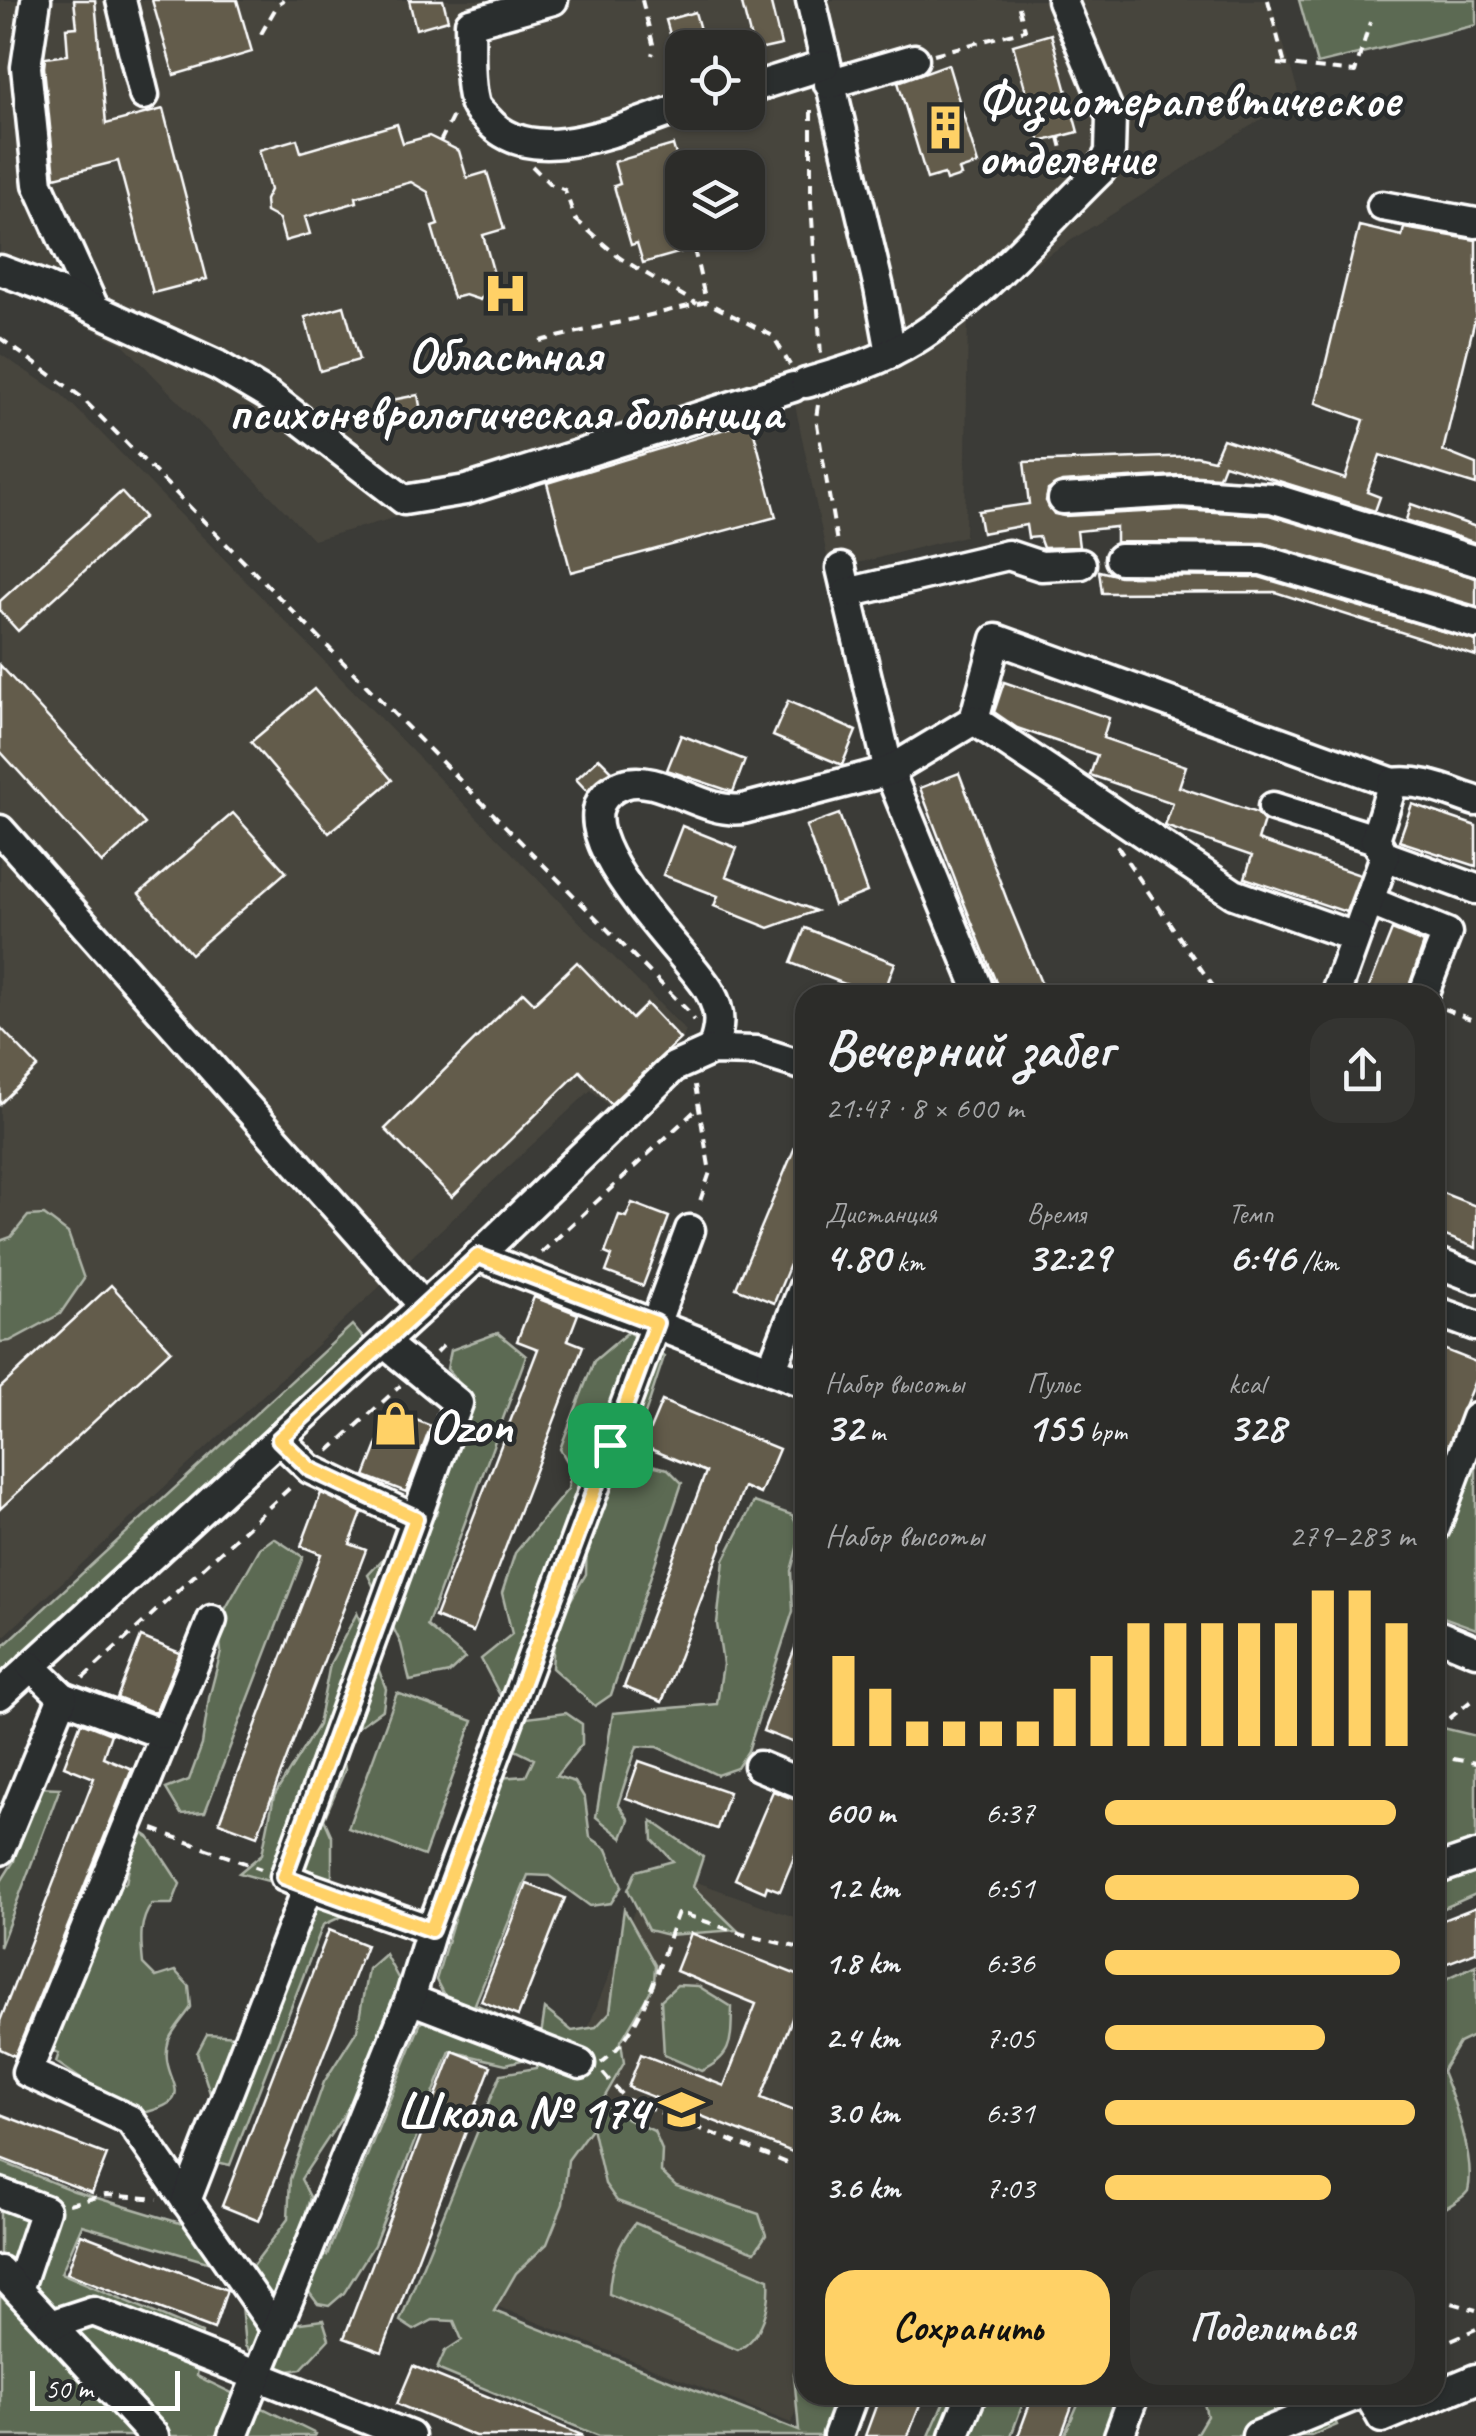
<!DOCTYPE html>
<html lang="ru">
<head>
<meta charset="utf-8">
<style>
	:root { --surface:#2c2c29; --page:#343431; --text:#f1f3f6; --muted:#a6a7a8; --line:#484846; --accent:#ffd166 }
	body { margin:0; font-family:Caveat,sans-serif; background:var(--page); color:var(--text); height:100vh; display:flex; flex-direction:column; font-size:38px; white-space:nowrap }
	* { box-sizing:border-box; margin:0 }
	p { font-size:32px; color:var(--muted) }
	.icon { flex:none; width:55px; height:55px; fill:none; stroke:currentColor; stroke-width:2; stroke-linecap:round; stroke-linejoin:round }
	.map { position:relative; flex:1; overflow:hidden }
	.details { position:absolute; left:795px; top:985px; width:650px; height:1420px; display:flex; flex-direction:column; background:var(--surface); border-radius:30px; box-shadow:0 2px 8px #0004,0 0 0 2px var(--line) }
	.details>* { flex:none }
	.buttons { position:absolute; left:665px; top:30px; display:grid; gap:20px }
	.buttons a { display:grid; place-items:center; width:100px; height:100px; border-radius:20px; background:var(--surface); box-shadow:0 2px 8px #0004,0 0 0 2px var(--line); font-size:50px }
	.scale { position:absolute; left:30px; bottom:25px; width:150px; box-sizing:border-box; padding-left:10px; border:5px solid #fff; border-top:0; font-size:28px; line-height:35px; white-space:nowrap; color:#fff; -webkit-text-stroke:8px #2a2d2e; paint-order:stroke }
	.pin { position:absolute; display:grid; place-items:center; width:85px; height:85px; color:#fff; margin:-42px; border-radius:20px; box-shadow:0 5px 15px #0006 }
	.round { display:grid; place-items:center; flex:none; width:105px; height:105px; border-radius:30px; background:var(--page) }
	.summary { display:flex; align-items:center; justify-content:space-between; height:170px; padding:0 30px }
	h1 { font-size:55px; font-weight:700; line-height:75px }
	.stats { display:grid; grid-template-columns:repeat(3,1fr); gap:15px; height:170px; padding:10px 30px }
	.stats div { display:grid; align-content:center }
	.stats b { font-size:42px; font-weight:700 }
	.stats small { font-size:28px; font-weight:400 }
	.stats p { font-size:28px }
	.chart { height:280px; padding:20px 30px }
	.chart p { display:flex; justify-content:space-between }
	.chart svg { width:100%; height:180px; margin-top:10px; stroke:var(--accent); stroke-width:6 }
	.action { display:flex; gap:20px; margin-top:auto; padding:20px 30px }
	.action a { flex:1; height:115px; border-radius:30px; background:var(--accent); color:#111; font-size:40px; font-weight:700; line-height:115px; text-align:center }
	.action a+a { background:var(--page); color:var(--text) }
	ul { padding:0 30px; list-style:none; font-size:32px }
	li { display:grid; grid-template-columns:160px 120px 1fr; align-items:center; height:75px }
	li i { height:25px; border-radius:12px; background:var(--accent) }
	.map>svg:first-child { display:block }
	.built { fill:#47453d; fill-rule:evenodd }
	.green { fill:#5c6a52; stroke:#aeb4a8; stroke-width:2.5 }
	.building { fill:#635c4c; stroke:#fff; stroke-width:2.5 }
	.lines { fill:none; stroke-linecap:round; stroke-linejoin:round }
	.minor-casing { stroke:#fff; stroke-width:35 }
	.path { stroke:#fff; stroke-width:4; stroke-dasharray:10 8; stroke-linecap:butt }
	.minor { stroke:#2a2d2e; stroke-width:28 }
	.route-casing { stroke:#fff; stroke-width:20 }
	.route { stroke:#ffd166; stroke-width:12 }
	.labels { text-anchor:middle; stroke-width:9; stroke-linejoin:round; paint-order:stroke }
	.poi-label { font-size:50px; font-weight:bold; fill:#fff; stroke:#2a2d2e; text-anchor:start }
</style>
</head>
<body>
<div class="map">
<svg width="1476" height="2436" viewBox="0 0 1476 2436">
	<rect width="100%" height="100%" fill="#3b3b37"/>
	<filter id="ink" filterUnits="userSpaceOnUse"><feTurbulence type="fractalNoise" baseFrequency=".01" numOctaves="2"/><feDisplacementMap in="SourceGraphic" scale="20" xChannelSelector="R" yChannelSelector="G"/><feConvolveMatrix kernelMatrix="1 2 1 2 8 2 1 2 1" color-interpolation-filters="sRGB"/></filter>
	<g filter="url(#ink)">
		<!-- built -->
		<g class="built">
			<path d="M0 0H1270L1299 95 968 306 965 536 830 570 794 400 751 421 313 540 124 345 0 282ZM682 48H748V112H682ZM682 168H748V232H682Z"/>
			<polygon points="0,354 61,394 98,430 686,1031 674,1052 612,1109 591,1090 0,1640"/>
			<polygon points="652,1866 797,1918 805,1899 805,2388 791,2423 481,2300"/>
		</g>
		<!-- green -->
		<g class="green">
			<polygon points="1299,0 1476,0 1476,25 1317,64"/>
			<polygon points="44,1215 68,1233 84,1279 60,1314 10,1341 0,1342 0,1241 11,1237 28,1216"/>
			<polygon points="352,1325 364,1339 360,1352 0,1683 0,1649"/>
			<polygon points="628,1332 664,1357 630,1460 668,1469 682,1483 611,1695 595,1706 552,1668 555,1627 586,1574 587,1532 573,1525 501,1697 481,1659 512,1634 502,1593 515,1553 568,1489 571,1468 560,1449 594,1361"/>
			<polygon points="498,1333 526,1356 427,1626 465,1658 449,1673 410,1681 401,1644 368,1575 382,1560 401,1556 436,1515 468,1393 447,1369 451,1350"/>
			<polygon points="1476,1466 1476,1629 1435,1614 1435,1566 1460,1491"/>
			<polygon points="754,1502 792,1515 801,1533 791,1571 793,1611 748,1751 737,1768 717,1775 658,1747 637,1746 618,1804 629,1820 622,1838 596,1817 613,1713 717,1704 723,1664 717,1624 724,1560"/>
			<polygon points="274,1538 303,1557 205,1812 181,1814 166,1789 189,1780 202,1745 209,1698 221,1652 218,1622 260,1548"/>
			<polygon points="357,1613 386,1689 383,1709 351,1732 342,1749 345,1770 324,1819 332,1837 332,1877 279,1884 239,1873 262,1854 274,1796 318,1725 330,1664"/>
			<polygon points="397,1693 473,1721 424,1856 348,1828"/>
			<polygon points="566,1713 582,1724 582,1744 556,1776 575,1782 585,1799 590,1837 607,1849 622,1886 611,1903 590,1906 549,1876 528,1875 475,2004 534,2032 526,2059 506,2064 450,2051 374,2245 344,2293 329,2306 318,2304 291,2268 272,2306 293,2324 323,2320 329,2339 301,2369 271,2374 245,2346 239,2284 288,2219 290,2179 324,2082 357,2030 368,1969 385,1954 404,1989 392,2004 378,2063 301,2179 310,2197 300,2236 327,2255 421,2022 442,2018 446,1999 436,1980 466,1878 473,1795 485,1779 526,1776 534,1759 515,1750 511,1729 527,1718"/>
			<polygon points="1435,1726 1476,1736 1476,1894 1435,1912"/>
			<polygon points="35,1787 60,1788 0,1947 0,1883 14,1861 23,1807"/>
			<polygon points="652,1821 703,1857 693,1887 737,1930 668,1935 648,1930 628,1890 636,1871 673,1861 653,1840"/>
			<path d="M140 1831 149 1837 180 1884 172 1904H152C138 1923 141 1942 143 1964L156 1977 175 1971 189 1986 191 2007C185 2017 173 2029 169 2040 155 2082 211 2099 134 2115L56 2062 59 2053 50 2050 59 1960 102 1931 83 1907 94 1889 126 1883 130 1863 112 1837Z"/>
			<polygon points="322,1906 343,1916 323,1925 230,2165 212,2161 212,2099 197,2053 207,2034 269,2038 278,1983 281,1920"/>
			<polygon points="624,1909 655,1965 654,1985 621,2041 624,2063 604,2098 616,2113 654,2131 662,2150 661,2172 676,2186 759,2214 766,2235 755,2252 617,2201 605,2184 592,2127 568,2160 563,2204 547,2244 516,2273 494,2311 799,2431 794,2374 805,2351 805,2395 868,2395 855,2436 599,2436 437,2369 445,2351 462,2340 454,2321 433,2320 414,2330 400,2321 501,2074 536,2068 545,2009 572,2031 596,2027 610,2012"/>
			<path d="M1476 1965V2035L1459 2043 1442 2071C1455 2103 1476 2159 1468 2191 1461 2201 1446 2207 1435 2214V1984Z"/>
			<path d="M677 1985 698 1986 732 2007C731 2040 734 2056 701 2071L664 2055 661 2000Z"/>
			<polygon points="0,2161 74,2191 233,2239 214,2264 82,2225 61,2273 202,2333 197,2376 316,2434 315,2436 0,2436"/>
			<path d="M635 2223 769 2279C771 2305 763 2337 738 2350L609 2294C610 2267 618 2244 635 2223Z"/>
			<polygon points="947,2395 1026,2395 1011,2436 929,2436"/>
			<polygon points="1082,2395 1133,2395 1113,2436 1064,2436"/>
			<polygon points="1202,2395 1325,2395 1337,2425 1311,2436 1195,2436 1207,2416"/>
		</g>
		<!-- building -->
		<g class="building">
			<polygon points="74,0 95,0 106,124 163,109 207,279 153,293 118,161 55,177 44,67 45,58 68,55 66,28 77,27"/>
			<polygon points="152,0 237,0 252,52 174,75"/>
			<polygon points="409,0 443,0 448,20 416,29"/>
			<polygon points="741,0 770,0 781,45 754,51"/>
			<polygon points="695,12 705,48 674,48 666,20"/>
			<polygon points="1051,34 1078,132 1040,142 1013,45"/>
			<polygon points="948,64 978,164 959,170 961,176 946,181 944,174 927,179 898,82"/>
			<polygon points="397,124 403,143 429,136 459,151 467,178 487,172 504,229 483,235 497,285 489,287 480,300 465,295 453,298 432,227 438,225 428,192 411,182 356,197 357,202 305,217 310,234 285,241 279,219 266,212 265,200 270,190 259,150 297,139 301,152"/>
			<polygon points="673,145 682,176 682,232 699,232 703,246 643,263 637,243 631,245 614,186 620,184 614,162"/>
			<polygon points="1359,226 1402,236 1404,228 1476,240 1476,315 1443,451 1476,464 1476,485 1380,455 1367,492 1380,497 1375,511 1224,464 1219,477 1179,475 1062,482 1048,490 1046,501 1054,514 1064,516 1180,510 1269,515 1476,578 1476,606 1263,543 1116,542 1116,527 1077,531 1079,547 1043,548 1039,537 1028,538 1026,525 982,533 978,511 1029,504 1024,462 1196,456 1214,460 1223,439 1345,479 1364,420 1316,403"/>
			<polygon points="344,306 359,360 320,371 305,317"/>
			<polygon points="418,395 422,417 385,424 381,402"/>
			<polygon points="751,421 776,517 571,572 547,483"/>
			<polygon points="121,492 144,517 18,631 0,611 0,601"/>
			<polygon points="1411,504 1476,527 1476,543 1406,520"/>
			<polygon points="1099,571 1120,576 1259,577 1476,641 1476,656 1275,592 1102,593"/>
			<polygon points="0,665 145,824 102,863 0,751"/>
			<polygon points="1004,682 1109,718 1103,738 1186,766 1179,787 1257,813 1264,821 1258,840 1360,875 1346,912 1245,878 1252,856 1165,826 1173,803 1090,775 1097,755 1017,728 994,712"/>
			<polygon points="314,689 392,780 329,833 251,742"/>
			<polygon points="788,701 856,731 842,765 773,736"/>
			<polygon points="681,735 745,760 733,792 667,770"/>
			<polygon points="599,758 612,771 588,792 576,779"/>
			<polygon points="959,773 1007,900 1046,995 1001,995 960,893 920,788"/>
			<polygon points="1412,804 1476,826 1476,866 1399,841"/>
			<polygon points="233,813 286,872 191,954 139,894"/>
			<polygon points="839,814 867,892 834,905 806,826"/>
			<polygon points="682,826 737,848 726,876 816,911 769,928 714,906 718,896 663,875"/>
			<polygon points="805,928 895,963 883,995 873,995 791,963"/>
			<polygon points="1392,930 1424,943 1406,995 1366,995"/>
			<polygon points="577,962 632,1019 647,1004 680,1039 611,1104 580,1071 452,1197 385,1129 523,992 534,1003"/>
			<polygon points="0,1027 38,1067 0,1104"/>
			<polygon points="805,1123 805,1228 774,1303 736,1288"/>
			<polygon points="1435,1190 1476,1206 1476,1248 1435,1232"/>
			<polygon points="632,1203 669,1217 643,1286 606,1272 612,1256 605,1253 619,1215 626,1217"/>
			<polygon points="111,1285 171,1350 0,1509 0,1388"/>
			<polygon points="534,1297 578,1314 568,1340 583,1346 473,1632 435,1617 538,1349 517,1341"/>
			<polygon points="1443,1349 1476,1362 1476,1378 1435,1478 1435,1370"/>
			<polygon points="662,1401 779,1449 760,1494 744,1487 662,1702 624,1687 706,1472 643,1446"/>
			<polygon points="391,1410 431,1426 406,1492 365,1476"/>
			<polygon points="321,1493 362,1513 350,1544 366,1550 257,1836 219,1822 321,1554 301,1546"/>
			<polygon points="804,1625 805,1625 805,1747 763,1731"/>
			<polygon points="141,1637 180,1653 155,1713 117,1698"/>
			<polygon points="81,1722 111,1734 103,1757 132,1769 15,2056 0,2049 0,2021 94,1778 64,1766"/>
			<polygon points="639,1761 729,1792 717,1829 626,1798"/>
			<polygon points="773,1791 801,1802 800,1805 805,1807 805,1831 780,1891 767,1886 765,1892 735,1879"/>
			<polygon points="527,1884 565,1898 518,2016 481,2001"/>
			<polygon points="1476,1907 1476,1952 1445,1964 1435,1938 1435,1923"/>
			<polygon points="329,1930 366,1945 259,2221 222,2206"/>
			<polygon points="691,1933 805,1978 805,2021 793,2016 761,2098 805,2115 805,2157 628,2087 641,2054 724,2086 756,2004 676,1971"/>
			<polygon points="453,2051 491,2066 382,2352 344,2338"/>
			<polygon points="0,2114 107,2155 92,2193 0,2158"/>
			<polygon points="81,2234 227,2290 214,2329 67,2273"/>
			<polygon points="413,2366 582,2435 582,2436 475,2436 397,2404"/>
			<polygon points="880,2395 924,2395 908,2436 865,2436"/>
			<polygon points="1033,2395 1076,2395 1061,2436 1018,2436"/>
		</g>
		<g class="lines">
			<defs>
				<g id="minor">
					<polyline points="36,0 26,67 38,184 94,308"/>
					<polyline points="121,0 144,95"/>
					<path d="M553 0 470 23C471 47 468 77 474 101 475 108 482 114 487 119 532 173 628 125 682 108"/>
					<polyline points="811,0 879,288 891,353"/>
					<polyline points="829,84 914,59"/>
					<polyline points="748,89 824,65"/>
					<polyline points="1382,206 1476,223"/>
					<polyline points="0,270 46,287 217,365 271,397 404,500 466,490 793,387"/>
					<path d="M806 383C835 374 866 366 893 352 968 315 1040 229 1101 170L1110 152 1111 117 1062 0"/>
					<polyline points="1063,499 1180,492 1272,498 1476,561"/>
					<polyline points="1120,559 1262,560 1476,624"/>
					<polyline points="841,568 889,771 981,995"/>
					<polyline points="847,593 1008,555 1041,566 1081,564"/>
					<polyline points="974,720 996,639 1393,783"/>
					<polyline points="1273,807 1375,839"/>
					<polyline points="0,830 424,1306"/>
					<polyline points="1385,856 1476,889"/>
					<polyline points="1369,901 1447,933 1423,995"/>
					<path d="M1335 995 1385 856 1375 839 1393 783C1423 779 1448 792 1476 801"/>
					<path d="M712 1050C720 1028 722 1013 710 992 692 957 536 815 624 784 658 772 703 815 743 809L889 771 974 720 1234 894 1355 937"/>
					<polyline points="478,1256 805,1383"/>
					<polyline points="1435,1262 1476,1278"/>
					<polyline points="1435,1311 1476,1326"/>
					<polyline points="771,1370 805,1284"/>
					<polyline points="279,1439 310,1469 415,1519"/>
					<polyline points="1435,1528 1476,1418"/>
					<polyline points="212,1620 27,2072 130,2120 275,2328"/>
					<polyline points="1435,1634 1476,1651"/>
					<polyline points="0,1695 478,1256 674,1067 712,1050 757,1051 805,1066"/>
					<polyline points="63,1697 165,1735"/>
					<polyline points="759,1766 805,1785"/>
					<polyline points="0,1850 63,1697 31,1666"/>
					<polyline points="1435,1870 1476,1856"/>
					<polyline points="308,1887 431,1930"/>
					<polyline points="410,1999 580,2064"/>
					<polyline points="0,2193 45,2210 18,2290"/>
					<polyline points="186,2201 308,1887 285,1877 458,1403 384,1343"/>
					<polyline points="0,2271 154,2436"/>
					<polyline points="50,2325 93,2311 410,2436"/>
					<polyline points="1369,2395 1382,2418 1476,2379"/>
					<polyline points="233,2436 410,1999 431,1930 690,1230"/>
					<polyline points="838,2436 853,2395"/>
					<polyline points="954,2436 971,2395"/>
					<polyline points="1119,2436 1134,2395"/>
					<polyline points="1257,2436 1357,2395"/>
				</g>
			</defs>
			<!-- minor casing -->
			<use href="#minor" class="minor-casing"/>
			<!-- path -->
			<g class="path">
				<polyline points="642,0 654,48 652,55"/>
				<polyline points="1268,0 1285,65"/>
				<polyline points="261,34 278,4 284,0"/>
				<polyline points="934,54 1025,30 1017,0"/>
				<polyline points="1278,64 1355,72 1370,22"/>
				<polyline points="811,110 811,203 821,356"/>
				<polyline points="1059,137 1068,171"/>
				<polyline points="440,142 454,114"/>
				<polyline points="532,166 550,184 565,190 575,219 620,258 697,304"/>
				<polyline points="694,249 706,302"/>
				<polyline points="0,338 80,396 687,1010 694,1021"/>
				<polyline points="540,341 706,302 773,336 790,365"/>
				<polyline points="818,405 816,418 837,543"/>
				<polyline points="1117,846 1219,995"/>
				<polyline points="1444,1009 1476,1021"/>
				<polyline points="695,1085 710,1172 698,1207"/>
				<polyline points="541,1253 699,1107"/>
				<polyline points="436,1353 447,1342"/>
				<polyline points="329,1451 400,1386"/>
				<polyline points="83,1678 293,1485"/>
				<polyline points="1435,1730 1476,1697"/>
				<polyline points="1435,1756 1476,1763"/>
				<polyline points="153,1829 261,1869"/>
				<path d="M601 2063C645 2031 659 1961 678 1912L742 1934 805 1949"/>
				<polyline points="603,2073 625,2099 805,2170"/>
				<polyline points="69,2204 106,2195 158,2199"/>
				<polyline points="1435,2298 1476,2310"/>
				<polyline points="1435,2347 1476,2329"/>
				<polyline points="1435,2353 1435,2373"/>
			</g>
			<!-- minor -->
			<use href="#minor" class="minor"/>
		</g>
	</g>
	<g class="lines" filter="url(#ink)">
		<defs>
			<polygon id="route" points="478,1256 656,1323 431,1930 284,1877 416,1518 310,1469 279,1439"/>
		</defs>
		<!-- route casing -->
		<use href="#route" class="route-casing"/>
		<!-- route -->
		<use href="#route" class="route"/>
	</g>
	<!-- icons -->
	<defs>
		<symbol id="building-bare" viewBox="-9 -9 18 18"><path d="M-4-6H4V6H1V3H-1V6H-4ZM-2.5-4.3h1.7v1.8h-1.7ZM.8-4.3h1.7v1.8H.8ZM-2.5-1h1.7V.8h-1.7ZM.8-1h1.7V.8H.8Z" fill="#ffd166" stroke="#2a2d2e" stroke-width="2.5" paint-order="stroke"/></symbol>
		<symbol id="hospital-bare" viewBox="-9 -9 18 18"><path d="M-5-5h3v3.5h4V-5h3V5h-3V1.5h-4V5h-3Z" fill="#ffd166" stroke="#2a2d2e" stroke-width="2.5" paint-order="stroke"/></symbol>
		<symbol id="shop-bare" viewBox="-9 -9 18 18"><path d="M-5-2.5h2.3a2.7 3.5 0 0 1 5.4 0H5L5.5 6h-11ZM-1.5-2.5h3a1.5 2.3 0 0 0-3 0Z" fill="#ffd166" stroke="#2a2d2e" stroke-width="2.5" paint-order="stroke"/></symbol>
		<symbol id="school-bare" viewBox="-9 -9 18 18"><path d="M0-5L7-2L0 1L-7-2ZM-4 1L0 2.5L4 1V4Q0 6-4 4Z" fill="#ffd166" stroke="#2a2d2e" stroke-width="2.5" paint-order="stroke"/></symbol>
	</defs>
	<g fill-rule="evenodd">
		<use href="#building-bare" x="914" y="96" width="63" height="63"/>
		<use href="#hospital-bare" x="474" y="262" width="63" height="63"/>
		<use href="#shop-bare" x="364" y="1392" width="63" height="63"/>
		<use href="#school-bare" x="650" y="2078" width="63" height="63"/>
	</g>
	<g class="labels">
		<!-- poi labels -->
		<g class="poi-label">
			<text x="978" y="116">Физиотерапевтическое<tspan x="978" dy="58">отделение</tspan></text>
			<text x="505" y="371" text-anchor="middle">Областная<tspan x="505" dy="58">психоневрологическая больница</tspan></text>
			<text x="429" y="1442">Ozon</text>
			<text x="648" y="2128" text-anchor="end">Школа № 174</text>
		</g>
	</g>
</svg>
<div class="buttons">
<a><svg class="icon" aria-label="locate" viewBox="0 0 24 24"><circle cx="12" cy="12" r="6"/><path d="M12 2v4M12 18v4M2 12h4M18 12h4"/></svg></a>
<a><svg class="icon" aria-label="layers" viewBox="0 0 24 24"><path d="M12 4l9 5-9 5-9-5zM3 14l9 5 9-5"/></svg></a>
</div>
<div class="scale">50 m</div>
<div class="pin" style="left:610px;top:1445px;background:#1e9e55"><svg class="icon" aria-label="arrive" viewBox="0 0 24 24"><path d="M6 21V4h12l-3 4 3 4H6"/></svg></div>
<section class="details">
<div class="summary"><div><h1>Вечерний забег</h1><p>21:47 · 8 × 600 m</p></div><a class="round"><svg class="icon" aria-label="share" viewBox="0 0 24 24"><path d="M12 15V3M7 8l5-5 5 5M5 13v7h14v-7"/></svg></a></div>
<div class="stats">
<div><p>Дистанция</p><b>4.80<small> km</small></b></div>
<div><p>Время</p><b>32:29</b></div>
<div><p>Темп</p><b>6:46<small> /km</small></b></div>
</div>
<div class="stats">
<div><p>Набор высоты</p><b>32<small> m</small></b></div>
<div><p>Пульс</p><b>155<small> bpm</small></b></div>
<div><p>kcal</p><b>328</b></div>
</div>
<div class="chart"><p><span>Набор высоты</span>279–283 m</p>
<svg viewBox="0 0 160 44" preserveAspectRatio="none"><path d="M5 44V22M15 44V30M25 44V38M35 44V38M45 44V38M55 44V38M65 44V30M75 44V22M85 44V14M95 44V14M105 44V14M115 44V14M125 44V14M135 44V6M145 44V6M155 44V14"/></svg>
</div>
<ul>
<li><b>600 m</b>6:37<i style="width:94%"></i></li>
<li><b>1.2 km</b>6:51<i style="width:82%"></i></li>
<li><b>1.8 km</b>6:36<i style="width:95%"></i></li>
<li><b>2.4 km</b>7:05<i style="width:71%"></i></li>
<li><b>3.0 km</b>6:31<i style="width:100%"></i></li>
<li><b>3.6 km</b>7:03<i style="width:73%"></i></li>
</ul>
<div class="action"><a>Сохранить</a><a>Поделиться</a></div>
</section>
</div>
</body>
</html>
